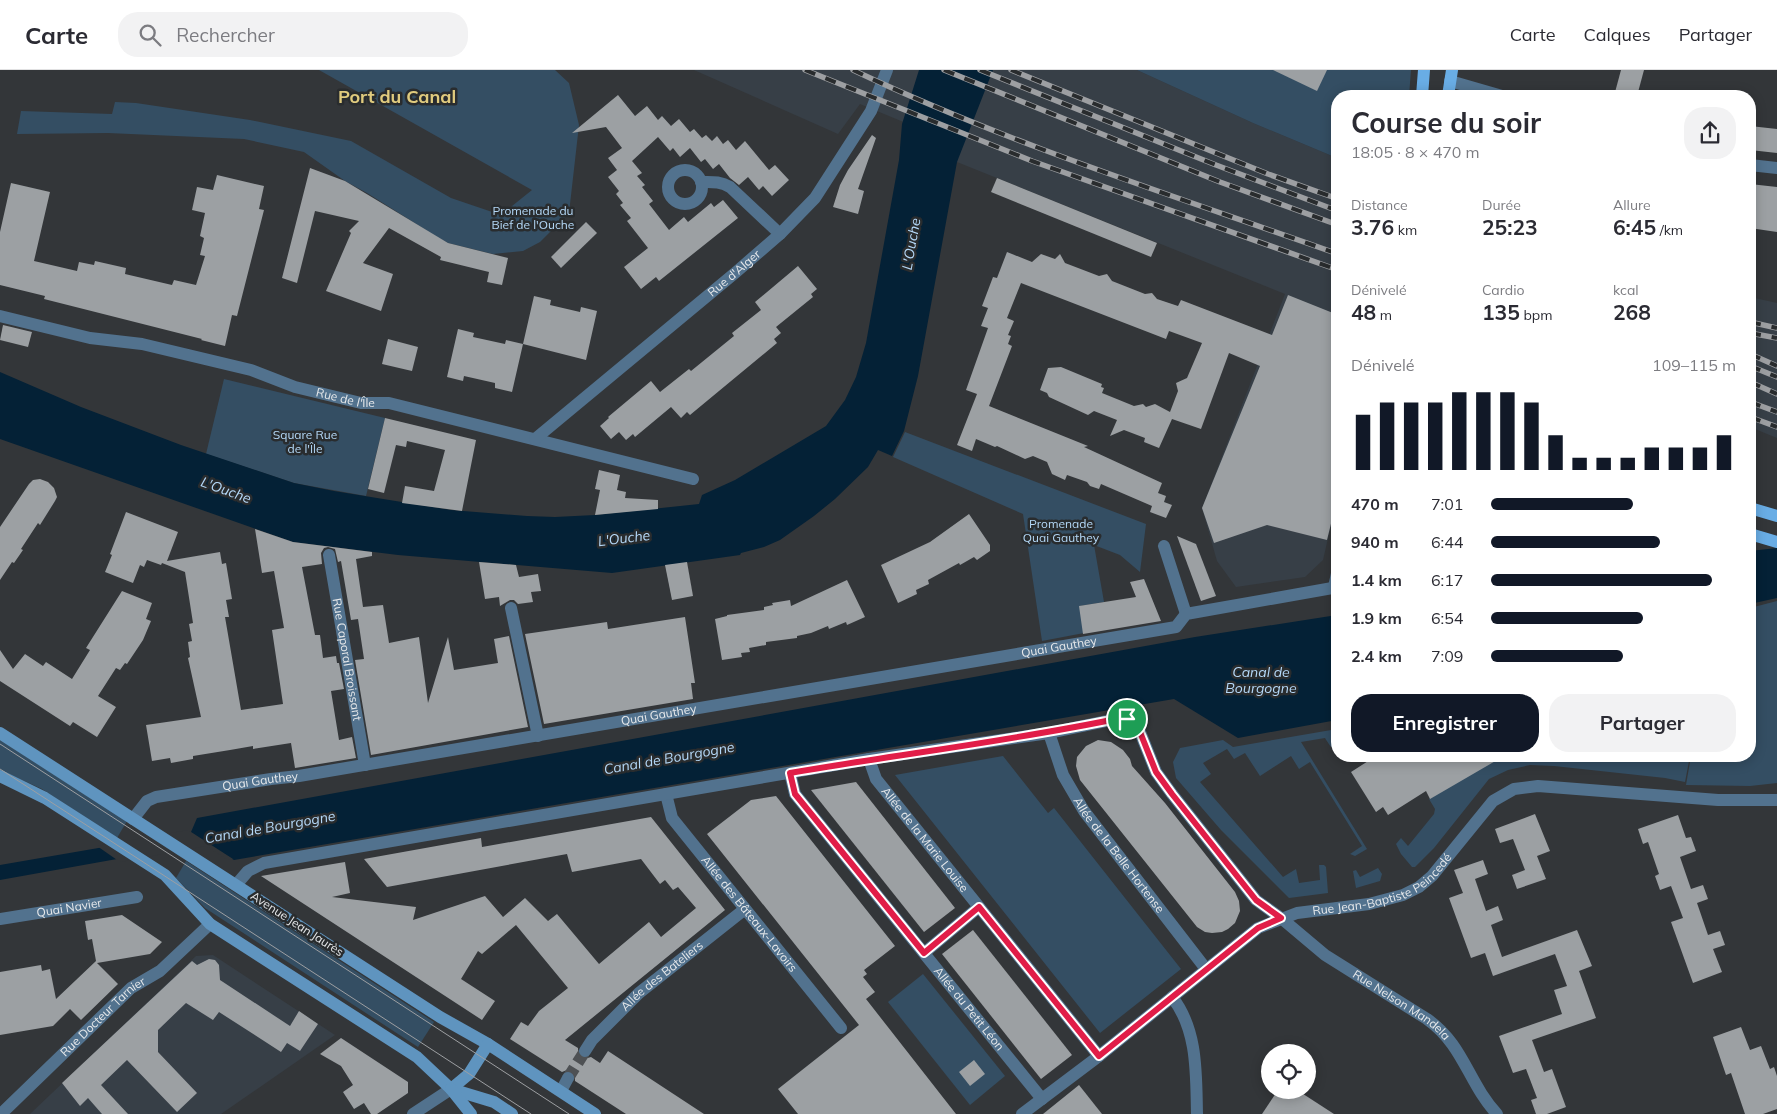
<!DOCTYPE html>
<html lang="fr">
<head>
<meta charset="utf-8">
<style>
	:root { --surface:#fff; --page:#f2f2f3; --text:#2b2b33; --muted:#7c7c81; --line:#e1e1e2; --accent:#111827 }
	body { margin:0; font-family:Mulish,sans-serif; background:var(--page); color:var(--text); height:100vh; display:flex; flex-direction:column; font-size:19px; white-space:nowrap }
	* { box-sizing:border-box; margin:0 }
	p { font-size:16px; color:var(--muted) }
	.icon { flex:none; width:28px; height:28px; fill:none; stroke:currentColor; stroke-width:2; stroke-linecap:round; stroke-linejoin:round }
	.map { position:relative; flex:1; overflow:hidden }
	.drawer { position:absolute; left:1331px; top:20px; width:425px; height:672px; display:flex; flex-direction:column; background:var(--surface); border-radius:20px; box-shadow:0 2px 12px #0003 }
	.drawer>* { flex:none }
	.buttons { position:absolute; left:1261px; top:974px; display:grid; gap:10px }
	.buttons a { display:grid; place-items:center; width:55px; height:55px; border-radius:50%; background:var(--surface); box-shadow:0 2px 12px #0003; font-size:25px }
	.pin { position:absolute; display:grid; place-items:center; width:42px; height:42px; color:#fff; margin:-21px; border:2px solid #fff; border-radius:50%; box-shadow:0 1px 5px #0007 }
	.round { display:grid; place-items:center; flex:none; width:52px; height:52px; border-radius:20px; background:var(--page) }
	.overview { display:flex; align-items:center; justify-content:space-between; height:85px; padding:0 20px }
	h1 { font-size:28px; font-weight:700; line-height:38px }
	.stats { display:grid; grid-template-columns:repeat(3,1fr); gap:8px; height:85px; padding:5px 20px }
	.stats div { display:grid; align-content:center }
	.stats b { font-size:21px; font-weight:700 }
	.stats small { font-size:14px; font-weight:400 }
	.stats p { font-size:14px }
	.chart { height:140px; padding:10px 20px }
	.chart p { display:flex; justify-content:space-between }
	.chart svg { width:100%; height:90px; margin-top:5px; stroke:var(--accent); stroke-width:6 }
	.cta { display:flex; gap:10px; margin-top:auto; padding:10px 20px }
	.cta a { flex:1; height:58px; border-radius:20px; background:var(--accent); color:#fff; font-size:20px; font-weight:700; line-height:58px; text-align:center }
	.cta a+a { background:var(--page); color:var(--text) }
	ul { padding:0 20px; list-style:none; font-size:16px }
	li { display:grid; grid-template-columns:80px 60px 1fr; align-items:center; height:38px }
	li i { height:12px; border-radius:6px; background:var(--accent) }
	header { display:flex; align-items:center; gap:30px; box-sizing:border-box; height:70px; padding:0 25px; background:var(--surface); border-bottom:1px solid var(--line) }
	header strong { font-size:24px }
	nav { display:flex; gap:28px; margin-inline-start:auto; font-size:18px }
	.search { width:350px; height:45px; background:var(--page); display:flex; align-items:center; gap:12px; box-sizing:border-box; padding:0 18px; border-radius:20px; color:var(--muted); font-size:19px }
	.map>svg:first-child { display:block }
	.built { fill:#373f47 }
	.green { fill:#344e63 }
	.water { fill:#042136 }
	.pier { fill:#333639 }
	.building { fill:#9ca0a3 }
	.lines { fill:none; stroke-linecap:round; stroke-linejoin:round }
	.street-tunnel { stroke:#4e5154; stroke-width:12; stroke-dasharray:12 6; stroke-linecap:butt }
	.street { stroke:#52728e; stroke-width:12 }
	.secondary { stroke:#5f94bf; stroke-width:12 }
	.primary { stroke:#69ade5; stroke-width:12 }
	.tram { stroke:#9d9fa2; stroke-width:1 }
	.rail-casing { stroke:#9d9fa2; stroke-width:5.5 }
	.rail { stroke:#292c2e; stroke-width:4; stroke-dasharray:11; stroke-linecap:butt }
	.route-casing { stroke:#fff; stroke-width:10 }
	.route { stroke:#e11d48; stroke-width:6 }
	.labels { text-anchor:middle; stroke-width:5; stroke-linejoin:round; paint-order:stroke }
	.park-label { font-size:12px; fill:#b4d8f7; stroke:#292c2e }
	.street-label { font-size:12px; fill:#e7e9eb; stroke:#292c2e }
	.water-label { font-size:14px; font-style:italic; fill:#b5d9f9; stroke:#292c2e }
	.district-label { font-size:18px; font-weight:bold; fill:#e0cb7e; stroke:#292c2e }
</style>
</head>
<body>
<header>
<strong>Carte</strong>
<div class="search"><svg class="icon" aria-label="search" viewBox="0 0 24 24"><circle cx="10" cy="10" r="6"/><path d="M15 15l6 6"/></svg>Rechercher</div>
<nav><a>Carte</a><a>Calques</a><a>Partager</a></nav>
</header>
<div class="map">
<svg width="1777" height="1044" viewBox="0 0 1777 1044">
	<rect width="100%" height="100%" fill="#333639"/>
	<!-- built -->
	<g class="built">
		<polygon points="694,0 1137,0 1253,53 1337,88 1338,425 1323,490 1305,507 1236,517 1217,491 1202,438 1285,224 957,92 958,73 930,63 860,34 838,64"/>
		<polygon points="1750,227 1777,233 1777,368 1750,357"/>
		<polygon points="213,885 335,965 221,1044 30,1044 196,886"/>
	</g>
	<!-- green -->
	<g class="green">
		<polygon points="319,0 555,0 569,13 579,55 569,143 540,172 523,181 493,184 448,173 437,167 367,123 345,111 304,82 244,69 108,63 17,64 21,41 112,44 115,32 136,33 250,50 351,71 451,128 501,145 532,120"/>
		<polygon points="1137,0 1411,0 1409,26 1338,26 1337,88 1253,53"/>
		<polygon points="224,309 385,348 366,426 294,413 206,384"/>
		<polygon points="905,362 1146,454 1140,502 1120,485 1094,475 1104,532 1080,536 1084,563 1042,571 1023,444 893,387"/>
		<polygon points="1777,531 1777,713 1750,716 1686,715 1691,686 1750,686 1750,538"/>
		<path d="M1337 659V679C1330 678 1329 674 1325 668L1301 672 1367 779 1355 786 1350 784 1362 776 1310 692 1299 699 1291 686 1260 706 1245 683 1234 689 1227 679 1203 693 1211 704 1200 712 1283 807 1296 799 1299 813 1320 810 1319 795H1324L1326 797 1328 823 1289 828 1221 760 1176 708 1173 692 1180 678 1223 670 1233 677Z"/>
		<polygon points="0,670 127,751 117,768 42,719 0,700"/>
		<polygon points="1003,686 1048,743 1054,738 1181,899 1100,963 895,705"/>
		<polygon points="1501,686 1690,686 1685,712 1665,708 1554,696 1530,695 1508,700 1489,709 1434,778 1415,797 1412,797 1401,784 1396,774 1401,768 1408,776 1434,744 1435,739 1429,729"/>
		<polygon points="186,791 434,952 418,977 205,838 176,808"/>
		<polygon points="1378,798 1382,804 1380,811 1356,818 1353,801 1356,800 1360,807"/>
		<polygon points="923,904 1005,1006 970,1035 888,932"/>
	</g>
	<!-- water -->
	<g class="water">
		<polygon points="919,0 993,0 957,92 918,306 904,361 892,386 878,380 868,397 835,429 814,446 780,470 764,477 741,483 740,485 612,503 398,485 293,472 0,369 0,302 81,337 181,375 294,413 334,421 451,440 527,446 555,447 595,445 699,434 702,425 735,410 826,356 845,330 856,307 866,273 899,90 902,54"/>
		<polygon points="1777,478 1777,528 1750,534 1750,481"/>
		<polygon points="1337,545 1337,650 1238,668 1174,629 234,790 206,773 0,810 0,795 191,762 197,748 1195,567"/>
	</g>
	<!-- pier -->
	<polygon class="pier" points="188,760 233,789 228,790 206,776 120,792 97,776"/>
	<!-- building -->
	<g class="building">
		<polygon points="1273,0 1327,0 1317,21"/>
		<polygon points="1621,0 1644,0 1637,26 1614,26"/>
		<polygon points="618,25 635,46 647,36 658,50 662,46 671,56 679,49 690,62 694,59 702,68 706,65 712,71 717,66 723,74 728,70 736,80 745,71 769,100 775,95 789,110 772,126 763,116 759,120 748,107 739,115 730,108 719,94 713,99 705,89 701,92 690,78 680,87 673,78 670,81 658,67 632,91 642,103 637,106 645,115 642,117 653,131 649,134 669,160 684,147 688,152 711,133 714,137 723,130 738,148 659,211 656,207 641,219 624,197 648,178 627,151 631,148 620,135 623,133 616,124 619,121 608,107 617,100 608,88 622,78 606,57 572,63"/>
		<polygon points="1750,56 1777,59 1777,83 1750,80"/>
		<polygon points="872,65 876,68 858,119 864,121 858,144 833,137 840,115 848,100"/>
		<polygon points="310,98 345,111 448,173 508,188 502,215 487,212 489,202 440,190 441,187 389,158 363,193 393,204 381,241 326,221 351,163 349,161 359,151 315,141 297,213 282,208"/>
		<polygon points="217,105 264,116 259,139 264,140 237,246 232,245 225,276 201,270 202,269 44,229 45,226 0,215 0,162 11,113 50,122 34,191 77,201 79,192 94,195 95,191 126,198 125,204 172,215 174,210 196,215 205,186 200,185 204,168 200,166 205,143 192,140 197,117 213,120"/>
		<polygon points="997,108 1157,173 1151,187 991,122"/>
		<polygon points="1750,114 1777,117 1777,162 1750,158"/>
		<polygon points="586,152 597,163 561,198 551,187"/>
		<polygon points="1007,182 1032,192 1041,184 1055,189 1060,184 1065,193 1099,206 1107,204 1112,211 1145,224 1152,223 1157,229 1178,236 1181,230 1272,265 1288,225 1338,245 1338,425 1327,470 1267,455 1214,473 1202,438 1260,296 1229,283 1201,359 1172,349 1159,378 1144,372 1145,368 1124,360 1110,366 1117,350 1094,341 1088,345 1049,327 1047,323 1040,320 1048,298 1061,297 1102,314 1101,317 1104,318 1102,323 1134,336 1143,334 1146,337 1155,334 1170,342 1178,321 1176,313 1187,308 1202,273 1169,261 1166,269 1021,213 1007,248 1014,251 1008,265 1011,266 1008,274 1012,276 989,336 1088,376 1084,377 1162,413 1158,423 1166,426 1164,432 1172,435 1166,448 1150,442 1152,436 1101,414 1099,419 1090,416 1087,412 1067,405 1065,410 1052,404 1047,392 1033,386 1025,389 997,376 995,377 976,369 972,381 957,375 977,324 966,320 988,258 981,256 988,238 982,236 993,207 997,208"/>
		<polygon points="798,196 817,219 811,224 813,227 776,257 781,263 774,269 777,273 690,345 687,342 681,348 671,337 635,367 633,364 626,370 619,362 611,369 600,356 609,348 608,347 651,311 660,322 689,299 691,301 734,266 732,263 761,240 755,232"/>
		<polygon points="534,226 551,230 550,235 580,242 581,237 597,241 586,290 523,274"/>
		<polygon points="3,255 32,262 28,277 0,270"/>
		<polygon points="458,259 474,263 473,267 505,274 506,270 523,274 512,322 495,318 495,313 464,306 463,311 447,307"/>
		<polygon points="388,269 418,277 412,301 382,294"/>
		<polygon points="385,348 476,370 462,441 402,433 405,416 434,421 445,380 407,371 406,377 396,375 384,423 368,419"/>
		<polygon points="599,400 620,405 617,420 626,422 625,428 658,430 658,439 595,445 600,420 595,419"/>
		<polygon points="40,409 48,412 54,418 57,427 55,431 40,455 38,453 21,479 23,480 14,493 12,492 0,510 0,457 29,414 33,410"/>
		<polygon points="126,442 178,462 167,491 220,482 222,494 226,493 232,529 226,530 229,547 225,547 241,640 283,634 272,560 284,558 274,501 262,503 255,459 293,472 372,482 372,486 356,489 363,537 383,535 389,573 419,567 428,633 448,567 454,600 498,593 494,569 509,566 528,657 371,685 355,590 364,589 358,549 351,550 341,491 338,492 335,479 328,477 324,478 321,483 322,494 302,497 315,565 320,565 323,588 336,586 337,593 339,593 344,619 331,621 339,670 352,667 356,688 295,698 291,673 253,679 253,676 230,680 193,686 193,689 171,693 170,688 152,691 146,655 201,647 188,588 190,587 188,572 192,571 189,554 193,553 185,502 162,493 161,495 147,490 144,497 140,495 133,513 105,502 112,485 110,484"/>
		<polygon points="969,444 990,475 990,481 977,490 974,487 960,495 959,493 928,510 929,514 916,520 917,524 898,533 881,495 930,472"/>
		<polygon points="1177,466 1196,474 1216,526 1201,531"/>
		<polygon points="479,492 516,495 519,507 538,504 541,521 531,522 533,532 518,534 514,530 510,530 500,536 499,527 485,529"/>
		<polygon points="687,492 693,526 672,530 665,495"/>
		<polygon points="1144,509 1161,551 1083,564 1079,536 1136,527 1130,512"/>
		<polygon points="847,510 865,547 847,555 846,552 829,559 828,556 811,563 797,566 797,568 766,572 766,575 749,578 750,582 741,583 742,587 722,590 715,549 727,546 727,545 764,540 764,537 773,535 772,533 790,530 791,536"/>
		<polygon points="122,521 152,533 146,549 151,551 143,570 127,594 125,593 120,600 116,598 98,626 116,637 97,667 73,652 70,656 0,611 0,580 13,599 25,584 43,596 46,592 72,609 90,580 86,578"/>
		<polygon points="685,547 695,613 691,613 693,629 544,654 525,564 607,552 608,559"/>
		<polygon points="1098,670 1111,672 1123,680 1130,689 1132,696 1165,733 1235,822 1239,831 1240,841 1235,853 1228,859 1222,862 1212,863 1205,862 1197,857 1080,710 1076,696 1077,687 1086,676"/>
		<polygon points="1376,686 1504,686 1430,729 1426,721 1388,745 1383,737 1376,742 1351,702"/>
		<polygon points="856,712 955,838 924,862 811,720"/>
		<polygon points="776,726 895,876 864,900 867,904 863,907 875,922 866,929 956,1044 798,1044 778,1019 859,955 707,764 751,730"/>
		<polygon points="1535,744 1550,781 1537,786 1546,809 1517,819 1512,805 1525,800 1513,769 1500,773 1495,759"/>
		<polygon points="1678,745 1686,768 1691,767 1696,781 1680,787 1691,819 1703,815 1708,829 1697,833 1708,865 1720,861 1725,875 1713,879 1722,902 1693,913 1671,852 1683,848 1671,816 1660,820 1655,806 1659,804 1648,772 1643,774 1638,759"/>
		<polygon points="651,747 725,840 565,970 578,978 578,985 584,989 591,987 600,993 608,981 704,1044 626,1044 575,1011 575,1004 572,1001 567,1000 562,1002 510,969 521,952 528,956 539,941 568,918 516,855 482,884 478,881 461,909 495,931 482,950 261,806 345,792 350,823 332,827 416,837 413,850 485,826 503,847 525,828 548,851 557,844 599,894 649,852 661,867 696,838 678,817 673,820 665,810 660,814 641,789 572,802 567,784 387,817 364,789 481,768 482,777"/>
		<polygon points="1483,790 1488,804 1475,809 1486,841 1498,836 1503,850 1491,855 1502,887 1577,860 1592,896 1579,901 1596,948 1532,970 1544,1002 1552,999 1566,1037 1547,1044 1536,1044 1531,1030 1537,1028 1526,999 1513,1003 1499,966 1562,944 1554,920 1567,916 1555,884 1493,906 1485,883 1471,888 1449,828 1463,823 1454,800"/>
		<polygon points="122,845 162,872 150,884 97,893 118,914 81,950 70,939 53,956 0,965 0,902 41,895 42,901 50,899 56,929 96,891 92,869 88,870 85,851"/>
		<polygon points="973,860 1072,985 1041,1009 942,884"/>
		<polygon points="209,889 215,890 219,895 220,910 290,956 299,941 318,954 300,981 287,973 281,982 219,942 213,950 186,933 158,960 158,982 197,1023 177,1042 127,990 101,1015 128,1044 102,1044 88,1028 80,1036 62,1013 192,891 197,895"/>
		<polygon points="1741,957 1750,980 1761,976 1770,999 1774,997 1777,1006 1777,1039 1763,1044 1745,1044 1731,1003 1726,1005 1713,967"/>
		<polygon points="341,968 408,1012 408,1023 377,1044 371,1044 364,1033 354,1039 343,1022 353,1015 341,996 320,984"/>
		<polygon points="974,990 985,1004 970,1016 959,1002"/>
		<polygon points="1079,1015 1102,1044 1043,1044"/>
		<polygon points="1278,1020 1297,1020 1334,1044 1262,1044"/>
	</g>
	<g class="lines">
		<!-- street-tunnel -->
		<polyline class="street-tunnel" points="568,1008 585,981"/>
		<!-- street -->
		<g class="street">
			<polyline points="1450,11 1502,26"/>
			<polyline points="1750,95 1777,98"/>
			<circle cx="685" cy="117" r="17"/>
			<path d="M701 112C712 112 720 111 730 117L780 164"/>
			<path id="s1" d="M0 246 90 268 142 274 251 300 295 317 361 333H389L693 409"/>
			<path id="s2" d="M535 369 735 203 780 164 815 128 871 41 887 0"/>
			<polyline points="1164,476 1186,544"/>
			<path id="s3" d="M329 485 365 695"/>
			<polyline points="1334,517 1338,499"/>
			<polyline points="511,538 538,666"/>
			<path id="s4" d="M1049 663 1063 705 1084 741 1206 899"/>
			<path id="s5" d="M869 689 876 709 1099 986"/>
			<path id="s6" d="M790 703 795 724 1042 1029"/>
			<path id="s7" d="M666 724 672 748 841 958"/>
			<path id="s8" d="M133 749 147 731 156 727 271 709 299 706 1176 557 1186 544 1338 517"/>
			<path id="s9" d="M236 815 248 801 264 793 869 689 1049 663 1121 648 1132 651 1138 657 1156 702 1172 724 1256 830 1281 848 1325 885 1427 949C1464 975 1468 1013 1497 1044"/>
			<path id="s10" d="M0 849 137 827"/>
			<polyline points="924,883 979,837"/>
			<path d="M1172 927C1198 960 1196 1004 1197 1044"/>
			<path id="s11" d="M585 981 592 970 639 923 745 839"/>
			<polyline points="561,1021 568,1008"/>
			<path id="s12" d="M1 1044 131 918 160 901 210 854"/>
			<polyline points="413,1044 451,1019"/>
			<path id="s13" d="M1022 1044 1099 986 1258 858 1297 843 1369 834 1403 825 1419 817 1432 806 1493 731 1514 719 1538 716 1718 730H1777"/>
		</g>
		<!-- secondary -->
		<g class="secondary">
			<polyline points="0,663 440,947 488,974 595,1044"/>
			<polyline points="0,706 45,728 165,805 210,854 417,987 451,1019 494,1032 512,1044"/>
			<polyline points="451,1019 469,1004 488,974"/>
			<polyline points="451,1019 471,1044"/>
		</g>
		<!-- primary -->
		<g class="primary">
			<polyline points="1422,26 1424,0"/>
			<polyline points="1448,26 1452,0"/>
			<polyline points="1750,438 1777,446"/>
			<polyline points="1750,464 1777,472"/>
		</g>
		<!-- tram -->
		<g class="tram">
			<polyline points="0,674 569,1044"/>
			<polyline points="0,699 531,1044"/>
		</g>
		<defs>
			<g id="rail">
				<polyline points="805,0 1032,91 1338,200"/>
				<path d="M853 0C1009 74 1175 126 1338 184"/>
				<polyline points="944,0 1220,112 1338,155"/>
				<polyline points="980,0 1216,95 1338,141"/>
				<polyline points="1011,0 1268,104 1338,129"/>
				<polyline points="1750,252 1777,258"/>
				<polyline points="1750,263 1777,268"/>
				<polyline points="1750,284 1777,296"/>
				<polyline points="1750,296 1777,307"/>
				<polyline points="1750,312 1777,324"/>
				<polyline points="1750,332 1777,342"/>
				<polyline points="1750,347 1777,357"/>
			</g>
		</defs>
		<!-- rail casing -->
		<use href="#rail" class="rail-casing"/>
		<!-- rail -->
		<use href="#rail" class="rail"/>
	</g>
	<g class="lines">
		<defs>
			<path id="route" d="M1121 648 1132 651 1138 657 1156 702 1172 724 1256 830 1281 848 1258 858 1099 986 979 837 924 883 795 724 790 703C900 684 1012 671 1121 648Z"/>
		</defs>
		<!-- route casing -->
		<use href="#route" class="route-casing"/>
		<!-- route -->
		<use href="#route" class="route"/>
	</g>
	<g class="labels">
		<!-- park labels -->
		<g class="park-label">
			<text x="533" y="145">Promenade du<tspan x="533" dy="14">Bief de l'Ouche</tspan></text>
			<text x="305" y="369">Square Rue<tspan x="305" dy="14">de l'Île</tspan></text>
			<text x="1061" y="458">Promenade<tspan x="1061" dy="14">Quai Gauthey</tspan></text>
		</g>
		<!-- street labels -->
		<g class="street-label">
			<text dy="4" stroke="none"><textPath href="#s2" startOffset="259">Rue d'Alger</textPath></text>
			<text dy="4" stroke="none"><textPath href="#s1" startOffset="356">Rue de l'Île</textPath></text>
			<text dy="4" stroke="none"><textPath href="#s8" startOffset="948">Quai Gauthey</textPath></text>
			<text dy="4" stroke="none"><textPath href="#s3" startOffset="106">Rue Caporal Broissant</textPath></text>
			<text dy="4" stroke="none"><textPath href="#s8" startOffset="542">Quai Gauthey</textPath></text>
			<text dy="4" stroke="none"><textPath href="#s8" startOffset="138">Quai Gauthey</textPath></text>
			<text dy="4" stroke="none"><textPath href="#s5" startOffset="99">Allée de la Marie Louise</textPath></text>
			<text dy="4" stroke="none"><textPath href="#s4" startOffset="142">Allée de la Belle Hortense</textPath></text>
			<text dy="4" stroke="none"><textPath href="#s13" startOffset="435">Rue Jean-Baptiste Peincedé</textPath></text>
			<text dy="4" stroke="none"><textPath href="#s10" startOffset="70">Quai Navier</textPath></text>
			<text dy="4" stroke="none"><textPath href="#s7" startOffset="148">Allée des Bâteaux-Lavoirs</textPath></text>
			<text transform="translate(297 854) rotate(33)" y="4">Avenue Jean Jaurès</text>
			<text dy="4" stroke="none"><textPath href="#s11" startOffset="108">Allée des Bateliers</textPath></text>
			<text dy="4" stroke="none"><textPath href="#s9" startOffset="1316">Rue Nelson Mandela</textPath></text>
			<text dy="4" stroke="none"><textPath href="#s6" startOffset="298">Allée du Petit Léon</textPath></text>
			<text dy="4" stroke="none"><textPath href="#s12" startOffset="141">Rue Docteur Tarnier</textPath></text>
		</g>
		<!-- water labels -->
		<g class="water-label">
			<text transform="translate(911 174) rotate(-80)" y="5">L'Ouche</text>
			<text transform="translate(226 420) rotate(20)" y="5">L'Ouche</text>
			<text transform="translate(624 468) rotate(-7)" y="5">L'Ouche</text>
			<text x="1261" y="607">Canal de<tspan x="1261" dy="16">Bourgogne</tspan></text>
			<text transform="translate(669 688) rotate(-10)" y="5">Canal de Bourgogne</text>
			<text transform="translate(270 757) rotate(-10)" y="5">Canal de Bourgogne</text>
		</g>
		<!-- district labels -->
		<g class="district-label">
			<text x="397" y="33">Port du Canal</text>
		</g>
	</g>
</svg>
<div class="buttons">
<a><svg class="icon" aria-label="locate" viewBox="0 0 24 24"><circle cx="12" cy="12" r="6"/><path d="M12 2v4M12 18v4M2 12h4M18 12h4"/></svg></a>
</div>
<div class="pin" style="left:1127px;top:649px;background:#1e9e55"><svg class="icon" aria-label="arrive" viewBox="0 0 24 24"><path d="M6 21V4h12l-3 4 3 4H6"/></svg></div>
<section class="drawer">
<div class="overview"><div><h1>Course du soir</h1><p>18:05 · 8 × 470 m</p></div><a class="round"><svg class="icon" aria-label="share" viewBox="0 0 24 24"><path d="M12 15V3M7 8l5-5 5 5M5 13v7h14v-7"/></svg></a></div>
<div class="stats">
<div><p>Distance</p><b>3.76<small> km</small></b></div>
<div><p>Durée</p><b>25:23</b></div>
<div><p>Allure</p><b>6:45<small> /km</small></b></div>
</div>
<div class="stats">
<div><p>Dénivelé</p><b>48<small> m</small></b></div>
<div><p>Cardio</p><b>135<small> bpm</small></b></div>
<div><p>kcal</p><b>268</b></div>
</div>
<div class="chart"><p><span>Dénivelé</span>109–115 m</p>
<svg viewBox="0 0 160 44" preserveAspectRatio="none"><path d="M5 44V17M15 44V11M25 44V11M35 44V11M45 44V6M55 44V6M65 44V6M75 44V11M85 44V27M95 44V38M105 44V38M115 44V38M125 44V33M135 44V33M145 44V33M155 44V27"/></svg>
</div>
<ul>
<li><b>470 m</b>7:01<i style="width:58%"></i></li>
<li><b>940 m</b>6:44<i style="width:69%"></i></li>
<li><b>1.4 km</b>6:17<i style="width:90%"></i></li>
<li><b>1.9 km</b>6:54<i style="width:62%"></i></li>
<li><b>2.4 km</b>7:09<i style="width:54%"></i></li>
</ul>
<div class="cta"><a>Enregistrer</a><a>Partager</a></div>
</section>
</div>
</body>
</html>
